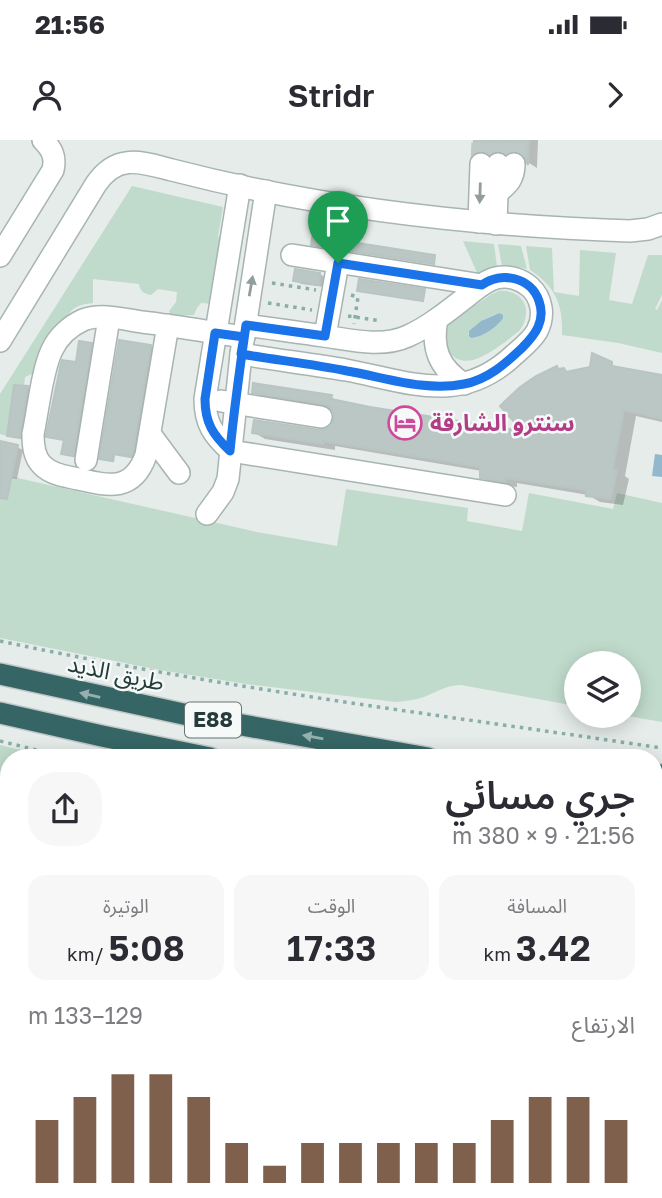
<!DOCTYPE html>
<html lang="ar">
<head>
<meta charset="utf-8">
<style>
	:root { --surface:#fff; --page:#f7f7f7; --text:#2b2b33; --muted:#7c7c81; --accent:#7e604d }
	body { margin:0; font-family:"Golos Text","Noto Sans Arabic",sans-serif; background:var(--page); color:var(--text); direction:rtl; height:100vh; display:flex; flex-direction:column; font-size:26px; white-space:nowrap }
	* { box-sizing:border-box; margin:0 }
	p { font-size:23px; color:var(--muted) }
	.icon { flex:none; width:38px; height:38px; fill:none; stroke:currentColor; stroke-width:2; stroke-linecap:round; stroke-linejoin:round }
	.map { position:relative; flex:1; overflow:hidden; direction:ltr }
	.details { position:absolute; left:0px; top:609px; width:663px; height:450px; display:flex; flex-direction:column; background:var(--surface); border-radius:28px 28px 0 0; box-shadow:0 4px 18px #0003; direction:rtl }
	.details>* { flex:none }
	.fabs { position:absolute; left:564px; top:511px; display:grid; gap:14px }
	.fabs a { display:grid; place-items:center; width:77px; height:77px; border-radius:50%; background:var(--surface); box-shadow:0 4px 18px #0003; font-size:35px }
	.pin { position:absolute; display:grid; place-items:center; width:60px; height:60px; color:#fff; margin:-72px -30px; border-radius:50% 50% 50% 0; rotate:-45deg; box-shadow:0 0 7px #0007 }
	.pin .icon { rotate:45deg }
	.round { display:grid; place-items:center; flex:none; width:74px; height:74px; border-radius:28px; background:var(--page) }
	.headline { display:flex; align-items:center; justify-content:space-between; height:119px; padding:0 28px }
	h1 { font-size:38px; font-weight:600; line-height:52px }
	.metrics { display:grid; grid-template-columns:repeat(3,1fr); gap:10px; height:119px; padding:7px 28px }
	.metrics div { display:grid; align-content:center; border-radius:18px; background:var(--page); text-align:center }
	.metrics b { font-size:35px; font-weight:600 }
	.metrics small { font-size:19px; font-weight:400 }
	.metrics p { font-size:19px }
	.chart { height:196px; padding:14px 28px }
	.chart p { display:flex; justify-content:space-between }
	.chart svg { width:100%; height:126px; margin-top:7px; stroke:var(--accent); stroke-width:6 }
	.status { display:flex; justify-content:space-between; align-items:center; height:49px; padding:0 35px; background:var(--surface); direction:ltr }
	.status svg { height:19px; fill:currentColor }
	header { display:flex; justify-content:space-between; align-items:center; height:91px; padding:0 28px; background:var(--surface); font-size:32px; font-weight:600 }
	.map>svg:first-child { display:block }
	.green { fill:#c0dbcc; fill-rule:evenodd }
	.water { fill:#93b8cb }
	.shadow { fill:#0003 }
	.building { fill:#bac7c4; stroke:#b8c5c2; stroke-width:2 }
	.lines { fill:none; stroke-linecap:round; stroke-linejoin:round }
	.minor-tunnel { stroke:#bfc9c7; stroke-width:21; stroke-dasharray:21 10; stroke-linecap:butt }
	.minor-casing { stroke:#a8b4b2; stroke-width:24 }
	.highway-casing { stroke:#c2c8c8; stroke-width:24 }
	.path { stroke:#89ada8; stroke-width:3.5; stroke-dasharray:3.5 5; stroke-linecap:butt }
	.minor { stroke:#fff; stroke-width:21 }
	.highway { stroke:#356665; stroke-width:21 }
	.oneway { fill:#929e9d }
	.oneway2 { fill:#95b0ae }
	.route-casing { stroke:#fff; stroke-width:14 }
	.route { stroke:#1a73e8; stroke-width:9 }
	.labels { text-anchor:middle; stroke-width:5; stroke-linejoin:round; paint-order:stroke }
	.shield { fill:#f5f9f8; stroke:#647574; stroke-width:2 }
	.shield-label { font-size:21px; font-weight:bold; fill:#263c3b }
	.hotel-label { font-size:23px; font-weight:bold; fill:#b23c85; stroke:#f5f9f8; text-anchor:start }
	.street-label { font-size:23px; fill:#263c3b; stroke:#f5f9f8 }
</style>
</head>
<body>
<div class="status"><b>21:56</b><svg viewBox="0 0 49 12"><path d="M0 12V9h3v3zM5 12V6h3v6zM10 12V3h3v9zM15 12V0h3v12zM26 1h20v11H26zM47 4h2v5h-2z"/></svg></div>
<header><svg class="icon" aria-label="forward" viewBox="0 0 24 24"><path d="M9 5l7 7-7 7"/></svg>Stridr<svg class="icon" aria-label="person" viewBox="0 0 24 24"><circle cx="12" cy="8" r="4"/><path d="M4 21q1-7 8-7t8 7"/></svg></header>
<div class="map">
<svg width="662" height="1058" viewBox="0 0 662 1058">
	<rect width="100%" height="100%" fill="#e5ecea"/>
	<!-- green -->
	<g class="green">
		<path d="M132 46 223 67 218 97 223 98 213 164 201 163 197 168 194 175 171 176 169 171 176 162 177 152 158 149 151 155C144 154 140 151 139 144L93 139V163C85 164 78 165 72 170 60 182 48 213 41 230L25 237 24 246 14 245 7 296 0 294V254Z"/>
		<polygon points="463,101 494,104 497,127 478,135"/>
		<polygon points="498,104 521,106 527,129 513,126 502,126"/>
		<path d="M526 106 552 108 554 152 579 156 580 110 616 113 609 160 632 164 648 115H662V155L655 169 657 170 662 160V213L618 203 562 195C563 165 556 147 530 130Z"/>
		<path d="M499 151C523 149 534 170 520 190 510 199 486 217 473 220 447 226 437 196 453 180L492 154ZM499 173 490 190 474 198 468 194C475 183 487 177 499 173Z"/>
		<path d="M0 334 257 392 337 406 346 349 468 368 467 381 522 391 529 353 613 369 617 353 662 363V582L628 576V523H576V566L461 545C446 545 437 552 424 557 415 560 405 561 396 562L246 544 160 530 0 498Z"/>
		<polygon points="0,605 37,614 35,618 9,618 9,662 0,660"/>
		<polygon points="655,738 662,739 662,797 655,795"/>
	</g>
	<!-- water -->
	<g class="water">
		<path d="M499 173 503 175V178C497 187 483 197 471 198L469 196V191L481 181Z"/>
		<polygon points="655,314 662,315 662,337 652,336"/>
	</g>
	<!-- shadow -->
	<g class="shadow">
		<polygon points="475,0 538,0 537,28 529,23 525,16 517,18 509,15 501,19 493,15 485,18 475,13"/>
		<polygon points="320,134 326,138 325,147 301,144 295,140"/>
		<polygon points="91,204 94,206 76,317 66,315 63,314 65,300 48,297 77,224"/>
		<polygon points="151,206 153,208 135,313 133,318 115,314 114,322 104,320 101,319"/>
		<polygon points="611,224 620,229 662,237 662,282 636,276 625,336 629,339 623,365 600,362 588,355 517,343 517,347 494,344 482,337 482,331 335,306 335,310 265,299 253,292 320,292 332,287 336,279 334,270 266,259 254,252 331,257 341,263 526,294 557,228 560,230 564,229 570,233"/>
		<polygon points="28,248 30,249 22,298 12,296"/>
		<polygon points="0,303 17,307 23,310 17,339 0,336"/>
		<polygon points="100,1050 560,1050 555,1058 99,1058"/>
	</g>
	<!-- building -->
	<g class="building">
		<polygon points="474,0 529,0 528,25 522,13 515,11 506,14 498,11 490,14 482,11 473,14"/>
		<polygon points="313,92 326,94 326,98 435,115 434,124 311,105"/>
		<polygon points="295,129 320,133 319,145 293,141"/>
		<polygon points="359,139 425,149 423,161 357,151"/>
		<polygon points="119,200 151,205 133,311 131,317 113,314 112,321 99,319"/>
		<polygon points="79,201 92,203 73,316 61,314 64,300 46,297 46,295 61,223 62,220 76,222"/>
		<polygon points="592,213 612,222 612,226 662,235 662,279 624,270 613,329 617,330 611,359 586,356 585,350 505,338 505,342 480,338 480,327 323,301 323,304 252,293 254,280 320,290 326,289 331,286 334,278 333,272 330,267 324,264 252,253 253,243 332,255 331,259 370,267 522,291 500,266 520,247 536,236 557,226 558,229 564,228 566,232 590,227"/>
		<polygon points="14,245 28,246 20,298 7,296"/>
		<polygon points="0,301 18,305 7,359 0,358"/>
	</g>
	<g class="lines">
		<!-- minor-tunnel -->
		<g class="minor-tunnel">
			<polyline points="481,24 482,0"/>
			<polyline points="498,24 499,0"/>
			<polyline points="514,24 515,0"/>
		</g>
		<defs>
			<g id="minor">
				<path d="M240 45 205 259C205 283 213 295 231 311L505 355"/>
				<path d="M497 53C508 44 514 39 514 24"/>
				<polyline points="479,82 481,24"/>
				<polyline points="496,84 498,24"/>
				<polyline points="292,115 482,145"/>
				<path d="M0 116 53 30C56 17 52 9 43 0"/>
				<path d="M437 179C431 208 439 228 464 244"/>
				<path d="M168 185 146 315C133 352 109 346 78 339 66 336 52 335 42 325 34 317 33 306 33 294 38 271 42 230 52 210 58 197 70 186 83 180 101 173 123 179 142 182 176 186 210 192 244 197"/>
				<polyline points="325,196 338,123"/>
				<path d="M0 201 96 44C117 13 141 22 172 30 322 69 476 86 630 91L648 89 662 84"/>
				<path d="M241 214C276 220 311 224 346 230 410 242 461 266 515 214 523 207 532 200 537 191 545 176 542 158 530 147 521 139 508 135 496 138 484 141 474 151 465 158 447 172 428 187 408 196 382 208 351 200 324 196 298 192 272 189 246 185"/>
				<polyline points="221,261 321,277"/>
				<polyline points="150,294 179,333"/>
				<polyline points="86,320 109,178"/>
				<polyline points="207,374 223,352 228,339 241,214 266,51"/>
				<polyline points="0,693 9,695"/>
				<polyline points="0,760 9,762"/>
				<polyline points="654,820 662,824"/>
				<polyline points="654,883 662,895"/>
				<polyline points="654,992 658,977 662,971"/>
				<polyline points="24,1058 25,1050"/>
				<polyline points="47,1058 48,1050"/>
				<polyline points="84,1058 84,1057"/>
				<polyline points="554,1058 555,1053"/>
				<polyline points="574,1058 576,1050"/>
				<polyline points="637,1058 639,1050"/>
			</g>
			<g id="highway">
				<polyline points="0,534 197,577 428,618"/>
				<polyline points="0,573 102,596 210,618"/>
				<polyline points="654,635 662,635"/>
				<polyline points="654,657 662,658"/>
				<polyline points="654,693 662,694"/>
				<polyline points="654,720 662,722"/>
			</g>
		</defs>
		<!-- minor casing -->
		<use href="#minor" class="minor-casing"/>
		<!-- highway casing -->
		<use href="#highway" class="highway-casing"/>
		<!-- path -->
		<g class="path">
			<polyline points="272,143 316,150"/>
			<polyline points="351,155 358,157 354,184"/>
			<polyline points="268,163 312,170"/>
			<polyline points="348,176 381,181"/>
			<path d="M0 501C219 548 441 575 662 608"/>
			<polyline points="0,601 69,618"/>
			<polyline points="0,931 9,933"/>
		</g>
		<!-- minor -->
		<use href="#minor" class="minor"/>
		<!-- highway -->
		<use href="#highway" class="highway"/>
	</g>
	<!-- one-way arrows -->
	<defs><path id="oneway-solid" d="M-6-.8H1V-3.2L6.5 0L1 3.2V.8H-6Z" transform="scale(1.75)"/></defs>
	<g class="oneway">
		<use href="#oneway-solid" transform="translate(480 53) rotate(92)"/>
		<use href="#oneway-solid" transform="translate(251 146) rotate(-80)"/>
	</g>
	<g class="oneway2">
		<use href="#oneway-solid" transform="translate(90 555) rotate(-167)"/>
		<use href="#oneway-solid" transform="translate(313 597) rotate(-170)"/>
	</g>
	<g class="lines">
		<defs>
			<path id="route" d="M338 123 325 196 246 185C240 227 234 269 230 311 213 295 205 283 205 259L215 193 244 197 241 214C276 220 312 224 347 231 384 237 425 252 464 244 487 240 505 224 522 208 535 195 546 181 539 161 531 137 501 131 482 145L338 123"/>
		</defs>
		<!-- route casing -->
		<use href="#route" class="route-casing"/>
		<!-- route -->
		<use href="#route" class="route"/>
	</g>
	<!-- icons -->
	<defs>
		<symbol id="hotel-ring" viewBox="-11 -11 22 22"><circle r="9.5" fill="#f5f9f8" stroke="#d1479c" stroke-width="1.5"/><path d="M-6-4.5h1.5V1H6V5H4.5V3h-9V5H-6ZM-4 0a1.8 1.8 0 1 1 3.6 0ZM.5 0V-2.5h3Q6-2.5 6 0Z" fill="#d1479c"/></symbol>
	</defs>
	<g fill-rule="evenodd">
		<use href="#hotel-ring" x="386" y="264" width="38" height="38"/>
	</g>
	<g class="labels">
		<!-- shield labels -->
		<rect class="shield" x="185" y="562.5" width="56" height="35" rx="5"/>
		<g class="shield-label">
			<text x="213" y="587">E88</text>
		</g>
		<!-- hotel labels -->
		<g class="hotel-label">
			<text x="430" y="291">سنترو الشارقة</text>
		</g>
		<!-- street labels -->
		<g class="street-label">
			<text transform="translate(116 533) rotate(12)" y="8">طريق الذيد</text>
		</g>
	</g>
</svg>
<div class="fabs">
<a><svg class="icon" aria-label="layers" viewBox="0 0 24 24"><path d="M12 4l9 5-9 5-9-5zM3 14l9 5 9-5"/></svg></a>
</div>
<div class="pin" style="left:338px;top:123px;background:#1e9e55"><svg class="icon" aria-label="arrive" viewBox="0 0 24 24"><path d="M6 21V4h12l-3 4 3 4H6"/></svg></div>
<section class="details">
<div class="headline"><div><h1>جري مسائي</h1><p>21:56 · 9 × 380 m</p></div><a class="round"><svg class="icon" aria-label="share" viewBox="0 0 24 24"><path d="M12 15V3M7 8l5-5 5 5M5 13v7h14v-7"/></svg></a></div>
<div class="metrics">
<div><p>المسافة</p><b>3.42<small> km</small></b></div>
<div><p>الوقت</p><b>17:33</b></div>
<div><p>الوتيرة</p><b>5:08<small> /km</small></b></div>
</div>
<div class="chart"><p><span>الارتفاع</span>129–133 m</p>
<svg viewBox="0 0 160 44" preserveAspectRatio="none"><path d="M5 44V22M15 44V14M25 44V6M35 44V6M45 44V14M55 44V30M65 44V38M75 44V30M85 44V30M95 44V30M105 44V30M115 44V30M125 44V22M135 44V14M145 44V14M155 44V22"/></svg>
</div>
</section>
</div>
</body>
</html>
